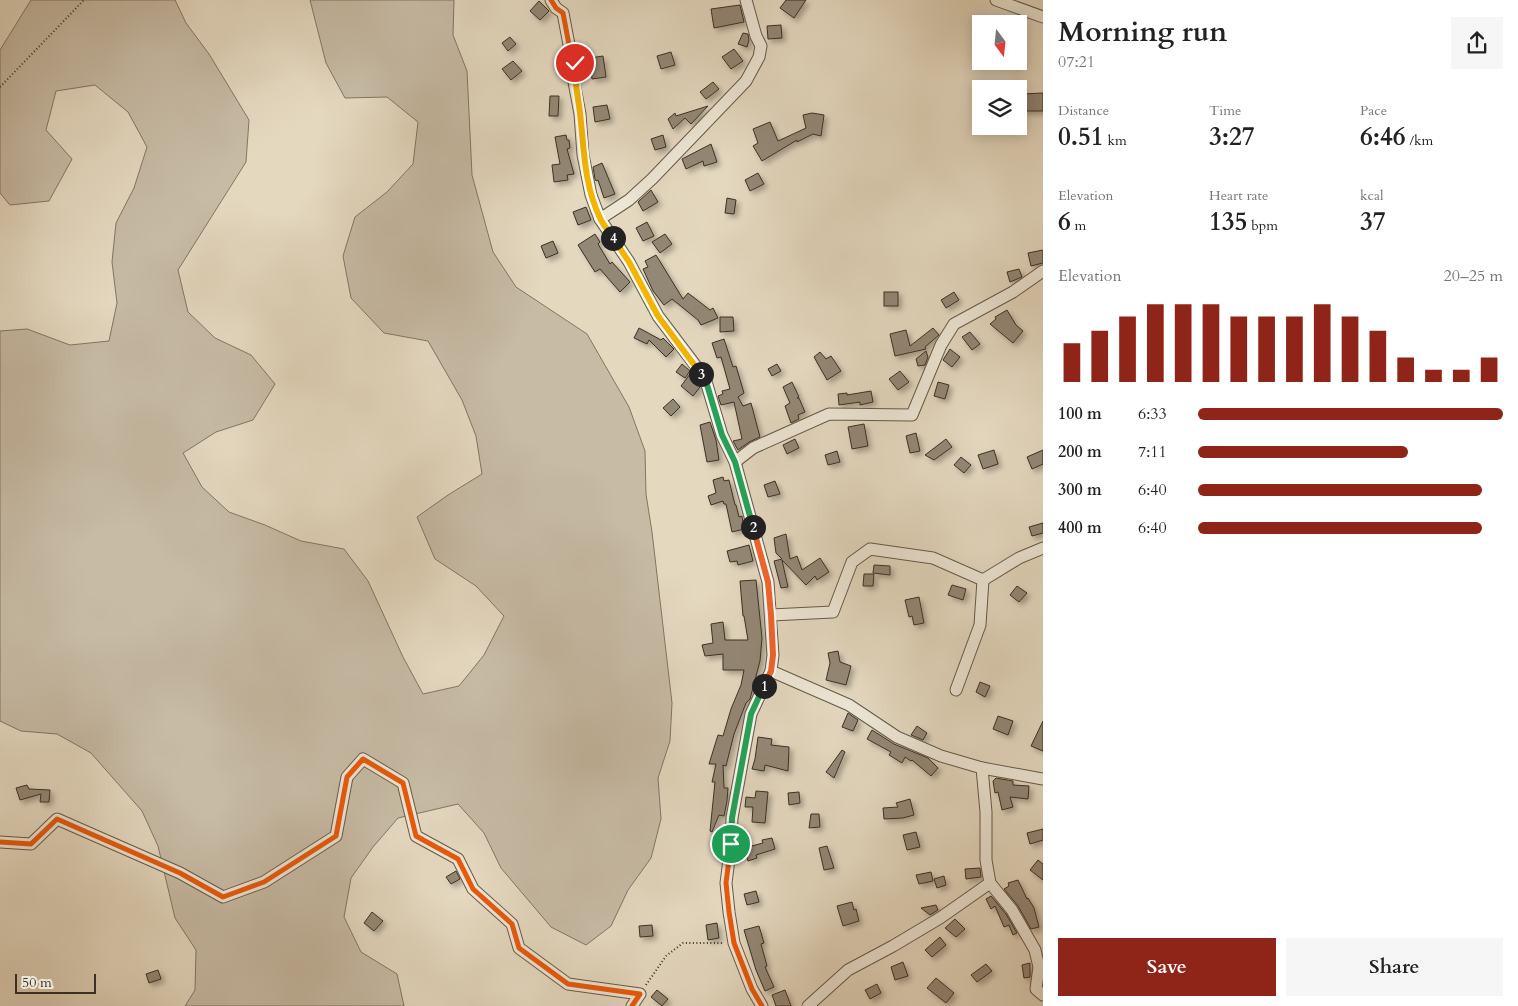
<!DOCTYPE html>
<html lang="en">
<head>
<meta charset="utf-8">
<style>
	:root { --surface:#fff; --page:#f6f6f6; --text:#222; --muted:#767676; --accent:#8f2418 }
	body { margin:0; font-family:Cardo,serif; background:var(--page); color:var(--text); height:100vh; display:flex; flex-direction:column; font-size:19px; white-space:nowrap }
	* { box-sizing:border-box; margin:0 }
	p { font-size:16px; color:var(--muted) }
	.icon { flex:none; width:28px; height:28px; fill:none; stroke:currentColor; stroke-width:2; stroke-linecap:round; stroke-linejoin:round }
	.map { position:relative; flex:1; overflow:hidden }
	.sheet { display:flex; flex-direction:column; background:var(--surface); width:475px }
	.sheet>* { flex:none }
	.needle { width:32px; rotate:165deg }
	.controls { position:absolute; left:972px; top:15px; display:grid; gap:10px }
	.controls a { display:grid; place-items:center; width:55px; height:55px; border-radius:0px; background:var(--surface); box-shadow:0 2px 12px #0003; font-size:25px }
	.scale { position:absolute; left:15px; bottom:12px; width:81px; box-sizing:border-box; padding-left:5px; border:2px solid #3b3024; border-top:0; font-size:14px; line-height:18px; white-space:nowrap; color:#3b3024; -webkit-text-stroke:4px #ede6d5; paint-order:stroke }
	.pin { position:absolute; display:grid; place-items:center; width:42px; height:42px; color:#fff; margin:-21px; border:2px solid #fff; border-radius:50%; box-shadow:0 1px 5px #0007 }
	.km { position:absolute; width:25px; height:25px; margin:-12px; border-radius:50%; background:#222; color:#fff; font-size:14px; line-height:25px; text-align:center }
	.round { display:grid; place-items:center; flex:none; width:52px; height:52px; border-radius:0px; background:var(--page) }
	.summary { display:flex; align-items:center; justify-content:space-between; height:85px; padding:0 15px }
	h1 { font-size:28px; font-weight:600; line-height:38px }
	.metrics { display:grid; grid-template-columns:repeat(3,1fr); gap:8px; height:85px; padding:5px 15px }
	.metrics div { display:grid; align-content:center }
	.metrics b { font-size:25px; font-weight:600 }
	.metrics small { font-size:14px; font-weight:400 }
	.metrics p { font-size:14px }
	.chart { height:140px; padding:10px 15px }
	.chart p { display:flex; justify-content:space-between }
	.chart svg { width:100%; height:90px; margin-top:5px; stroke:var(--accent); stroke-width:6 }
	.primary-button { display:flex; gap:10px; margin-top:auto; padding:10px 15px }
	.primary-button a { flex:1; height:58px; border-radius:0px; background:var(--accent); color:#fff; font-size:20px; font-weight:600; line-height:58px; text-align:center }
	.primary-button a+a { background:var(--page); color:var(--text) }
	ul { padding:0 15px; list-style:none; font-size:16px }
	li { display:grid; grid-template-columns:80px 60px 1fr; align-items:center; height:38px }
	li i { height:12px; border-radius:6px; background:var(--accent) }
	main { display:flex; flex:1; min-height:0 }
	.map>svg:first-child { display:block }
	.green { fill:#c7bba5; stroke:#817664 }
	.building { fill:#938775; stroke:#3b3024; filter:url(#shadow) }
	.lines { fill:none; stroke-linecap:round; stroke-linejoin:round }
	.minor-casing { stroke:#655a4b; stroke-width:13 }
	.path { stroke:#3b3024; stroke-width:2; stroke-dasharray:1 2.5; stroke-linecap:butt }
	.minor { stroke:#ede6d5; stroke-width:11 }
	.cycleway-casing { stroke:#ede6d5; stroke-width:8 }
	.cycleway { stroke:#e8590c; stroke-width:5 }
	.split-1-casing { stroke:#fff; stroke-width:10 }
	.split-2-casing { stroke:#fff; stroke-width:10 }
	.split-3-casing { stroke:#fff; stroke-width:10 }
	.split-4-casing { stroke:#fff; stroke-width:10 }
	.split-5-casing { stroke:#fff; stroke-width:10 }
	.split-1 { stroke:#22a559; stroke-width:6 }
	.split-2 { stroke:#f0652b; stroke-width:6 }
	.split-3 { stroke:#22a559; stroke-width:6 }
	.split-4 { stroke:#f5b400; stroke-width:6 }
	.split-5 { stroke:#f5b400; stroke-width:6 }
</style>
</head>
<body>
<main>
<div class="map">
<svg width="1043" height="1006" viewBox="0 0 1043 1006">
	<defs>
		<filter id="shadow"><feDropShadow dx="3.5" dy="3.5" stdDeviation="2.5" flood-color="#0004"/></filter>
	</defs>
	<rect width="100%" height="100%" fill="#e4d8bf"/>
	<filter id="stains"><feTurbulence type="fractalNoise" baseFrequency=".004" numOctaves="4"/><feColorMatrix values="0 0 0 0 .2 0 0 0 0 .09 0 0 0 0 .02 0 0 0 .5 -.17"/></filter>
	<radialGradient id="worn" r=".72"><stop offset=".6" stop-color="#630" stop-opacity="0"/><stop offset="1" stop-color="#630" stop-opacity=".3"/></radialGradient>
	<!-- green -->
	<polygon class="green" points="31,0 175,0 186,23 209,54 249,120 246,162 178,270 188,312 215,338 251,355 275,384 253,420 216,432 183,453 202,487 229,512 265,525 301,541 344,549 368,581 403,657 423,694 459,686 484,655 504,616 476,586 435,559 417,517 448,495 482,474 476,436 462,400 428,341 384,333 351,298 343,256 355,217 387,192 413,164 418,122 387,97 345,98 326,63 310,0 454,0 453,35 467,71 472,175 493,252 516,287 587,334 629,407 645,451 646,494 652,532 672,703 670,741 658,778 661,819 651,858 628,890 611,926 586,945 551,927 501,868 484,833 458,804 398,818 373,847 351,878 344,917 361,952 397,974 404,1006 185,1006 195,990 196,950 175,918 158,846 142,811 91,753 57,734 21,731 0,721 0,331 27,329 70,345 109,341 117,303 112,262 116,223 134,188 147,147 128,112 95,85 56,91 46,130 72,159 49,201 10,205 0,193 0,50"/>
	<!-- building -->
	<g class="building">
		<polygon points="786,0 806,0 794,18 780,8"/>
		<polygon points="539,1 549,11 540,20 530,11"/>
		<polygon points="740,5 744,22 714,28 711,9"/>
		<polygon points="781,25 782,38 768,39 767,26"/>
		<polygon points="743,33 748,34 749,40 747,47 738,44"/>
		<polygon points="510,37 516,44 508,51 502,43"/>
		<polygon points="734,49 743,61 731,69 722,57"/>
		<polygon points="671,52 675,65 661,69 657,56"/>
		<polygon points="603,56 606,77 592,79 590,58"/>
		<polygon points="513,61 522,71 511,80 502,69"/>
		<polygon points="713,82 719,89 706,99 700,92"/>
		<polygon points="1043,93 1043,111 1022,111 1022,94"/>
		<polygon points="550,96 559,96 558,116 549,116"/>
		<polygon points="607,105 610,119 595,122 593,107"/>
		<polygon points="708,106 691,124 685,118 673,129 668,119 675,113 676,116"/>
		<polygon points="812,113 824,115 821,136 813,134 797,142 797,140 762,161 753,146 758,143 753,129 770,122 778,141 806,128 803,115"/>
		<polygon points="566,135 567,140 569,140 570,148 567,149 574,174 567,175 568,180 554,182 552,165 560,164 555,137"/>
		<polygon points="663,135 666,147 655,150 651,139"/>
		<polygon points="711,144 717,162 704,166 703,161 686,169 682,159"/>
		<polygon points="602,163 615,194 604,198 598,180 596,181 595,179 593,167"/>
		<polygon points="758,173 764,184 750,191 745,180"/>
		<polygon points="651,190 658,202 643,211 638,202"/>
		<polygon points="727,198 736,200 734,214 725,213"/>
		<polygon points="586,207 591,220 578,225 573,212"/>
		<polygon points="647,222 654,236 643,241 636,228"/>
		<polygon points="595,234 600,242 598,244 610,264 612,262 630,282 620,292 600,269 595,272 578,245"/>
		<polygon points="665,234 672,244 660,253 652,242"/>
		<polygon points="553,241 558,253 546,258 541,246"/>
		<polygon points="1043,250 1043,263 1031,266 1028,253"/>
		<polygon points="656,255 683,299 688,293 710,310 713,308 718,318 701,325 698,320 672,299 664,305 653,291 643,269 648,267 645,261"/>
		<polygon points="1019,269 1022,277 1010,282 1007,272"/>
		<rect x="884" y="292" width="14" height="14"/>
		<polygon points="954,292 959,300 946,308 941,300"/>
		<polygon points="1007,310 1016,325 1023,331 1013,343 990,324 996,319 995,317"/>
		<polygon points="720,317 733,317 734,331 720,332"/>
		<polygon points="639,328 661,340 663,338 674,349 666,357 649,340 647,344 634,338"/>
		<polygon points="933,328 939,335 925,347 926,349 895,356 890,334 906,330 910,346"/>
		<polygon points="970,332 980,344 972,350 962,337"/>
		<polygon points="724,339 733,367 736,366 744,393 738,397 743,406 751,403 760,437 749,442 738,450 733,441 742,439 734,402 721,405 718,396 723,394 722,391 730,389 721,357 717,358 712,343"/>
		<polygon points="950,349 960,357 952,367 943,360"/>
		<polygon points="926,351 928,357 925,365 918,366 916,359"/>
		<polygon points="820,352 826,359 831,356 841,371 827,380 814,357"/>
		<polygon points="682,364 690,371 685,378 676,372"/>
		<polygon points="777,364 781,371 772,376 768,369"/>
		<polygon points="900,371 909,382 898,390 889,379"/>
		<polygon points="690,374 698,381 700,387 693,396 681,386"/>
		<polygon points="792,382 799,397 797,398 799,398 805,412 798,415 799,419 791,423 785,406 790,403 783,387"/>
		<polygon points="938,382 949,385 945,399 934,396"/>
		<polygon points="871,391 873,402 860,405 860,402 839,405 838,394 847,393 847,395"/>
		<polygon points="673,399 680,407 671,416 663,408"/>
		<polygon points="710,422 716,440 719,460 707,462 700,425"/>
		<polygon points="864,424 868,446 852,449 848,427"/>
		<polygon points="916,433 920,451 910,453 906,436"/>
		<polygon points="795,439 799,448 787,454 783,445"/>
		<polygon points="946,439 952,447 934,460 925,455"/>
		<polygon points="994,450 998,464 983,469 978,455"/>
		<polygon points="1043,450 1043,464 1032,469 1027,457"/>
		<polygon points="837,451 840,462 828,465 825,455"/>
		<polygon points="961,457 971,465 964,473 954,465"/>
		<polygon points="723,477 724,481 729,480 735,505 736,505 739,517 742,516 744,529 732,532 726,504 724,504 723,501 711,505 708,496 716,493 713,480"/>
		<polygon points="775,481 780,494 768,497 764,485"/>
		<polygon points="1043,523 1043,533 1032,536 1029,527"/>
		<polygon points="786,534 790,559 797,556 802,570 820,558 829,572 817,580 815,576 806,585 782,560 788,587 781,588 774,561 782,559 776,553 774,538"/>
		<polygon points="749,545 753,561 738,565 737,561 730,562 727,551"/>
		<polygon points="874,565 890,566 890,575 873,573"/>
		<polygon points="864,574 874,574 873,586 863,586"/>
		<polygon points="756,580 762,638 760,661 750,699 746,703 734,734 726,766 723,765 724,788 728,788 727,801 724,816 719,815 712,832 710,831 715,782 712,782 716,764 709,764 718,735 723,736 731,709 741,685 744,670 723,670 723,654 705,656 702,645 713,643 711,624 723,622 725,640 748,640 744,616 743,616 740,581"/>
		<polygon points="952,585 966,589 963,600 948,595"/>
		<polygon points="1017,586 1027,593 1019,602 1010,595"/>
		<polygon points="919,597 924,623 914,625 912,616 909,617 905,600"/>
		<polygon points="838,651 840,662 851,666 846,685 826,680 830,663 828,653"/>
		<polygon points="980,682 990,686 985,697 976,692"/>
		<polygon points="848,713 858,720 853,731 842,727"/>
		<polygon points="998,716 1013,721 1008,735 993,729"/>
		<polygon points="1043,721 1043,751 1031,746"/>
		<polygon points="917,726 927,733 923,740 911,735"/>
		<polygon points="872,730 894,744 928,758 938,768 931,776 912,760 911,761 905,757 902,763 889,755 891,752 867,739"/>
		<polygon points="758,737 772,739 771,745 789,747 788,771 765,765 764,771 752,769 755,759"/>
		<polygon points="842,750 845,752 834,778 826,772"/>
		<polygon points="996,778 1013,781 1013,785 1029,786 1028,799 1010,797 1013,807 1002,810 998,792 995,793 993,781"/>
		<polygon points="27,785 29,789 50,790 49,802 40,802 41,794 20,800 16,788"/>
		<polygon points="756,791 768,792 765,823 752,822 753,807 745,807 746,797 755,798"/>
		<polygon points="799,792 800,803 789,805 788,793"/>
		<polygon points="910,799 914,815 903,818 884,819 883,808 898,807 896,803"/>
		<polygon points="811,814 819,814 820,827 809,828"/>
		<polygon points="1043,829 1043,840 1030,844 1027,833"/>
		<polygon points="916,832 920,847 907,850 903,835"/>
		<polygon points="772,838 775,849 756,855 757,858 748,861 744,848 763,843 762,840"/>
		<polygon points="827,846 834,868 824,870 819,848"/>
		<polygon points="1038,860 1043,864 1043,880 1030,870"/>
		<polygon points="980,868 981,877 966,879 965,869"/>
		<polygon points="456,871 460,879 451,884 446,877"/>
		<polygon points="931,872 933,881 919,884 916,875"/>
		<polygon points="944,876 946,885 937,888 934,879"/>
		<polygon points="1018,880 1027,899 1028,898 1034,908 1039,927 1031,929 1018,906 1004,889 1009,886 1008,883"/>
		<polygon points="756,891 759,902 747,905 744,894"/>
		<polygon points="991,896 1006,914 1017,933 1013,935 1009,925 1004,927 995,906 991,909 986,899"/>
		<polygon points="852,902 854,910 856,909 859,921 843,926 837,906"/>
		<polygon points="936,905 938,910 930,915 921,908"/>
		<polygon points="372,912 383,921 374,931 364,923"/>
		<polygon points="955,919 965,929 956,937 945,928"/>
		<polygon points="717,923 719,938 708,940 706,925"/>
		<polygon points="652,925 653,936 640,937 639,926"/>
		<polygon points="759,926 764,943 761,944 767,966 765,967 774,987 765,991 756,970 744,930"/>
		<polygon points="940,937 946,945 932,957 925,950"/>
		<polygon points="903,962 908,976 895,980 891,967"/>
		<polygon points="1030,963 1030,977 1024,978 1022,965"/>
		<polygon points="986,964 992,971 977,982 971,975"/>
		<polygon points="158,970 161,979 149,983 146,974"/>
		<polygon points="936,978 954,993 946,1003 927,988"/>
		<polygon points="877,984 881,993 870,999 865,990"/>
		<polygon points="657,990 668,999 662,1006 651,997"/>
		<polygon points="785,990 791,1006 776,1006 772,995"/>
	</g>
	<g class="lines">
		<defs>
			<g id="minor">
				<polyline points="551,0 556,8 563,13 570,50 575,63 574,82 580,114 583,155 591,195 600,219 629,262 658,316 705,378 722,435 735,462 768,582 773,655 771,671 751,714 732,818 731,844 726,883 729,912 734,943 752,989 762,1006"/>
				<polyline points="996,0 1043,17"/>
				<polyline points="600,219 629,200 652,179 746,81 759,57 761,46 756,36 746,0"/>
				<polyline points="735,462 753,448 829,414 912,415 941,345 954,324 1013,292 1043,271"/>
				<polyline points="771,615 833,612 852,562 870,549 933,558 983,580 1019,558 1043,548"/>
				<polyline points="771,671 849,705 897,737 941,756 982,768 1043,779"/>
				<polyline points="956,690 980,625 983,580"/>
				<polyline points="982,768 986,812 986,860 990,883 1012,910 1035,950 1039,967 1036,989 1043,995"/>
				<polyline points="0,842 31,844 57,819 180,873 223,897 264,882 336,836 347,777 363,759 403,783 416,836 458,859 473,889 512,924 519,948 568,984 640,994 632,1006"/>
				<polyline points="808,1006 848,970 893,946 940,918 990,883"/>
			</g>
		</defs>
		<!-- minor casing -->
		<use href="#minor" class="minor-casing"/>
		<!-- path -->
		<g class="path">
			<polyline points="0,87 84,0"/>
			<polyline points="646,985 666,956 683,943 722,943"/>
		</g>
		<!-- minor -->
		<use href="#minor" class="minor"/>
		<defs>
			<g id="cycleway">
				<polyline points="551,0 556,8 563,13 570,50 575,63 574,82 580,114 583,155 591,195 600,219 629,262 658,316 705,378 722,435 735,462 768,582 773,655 771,671 751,714 732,818 731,844 726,883 729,912 734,943 752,989 762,1006"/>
				<polyline points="0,842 31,844 57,819 180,873 223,897 264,882 336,836 347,777 363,759 403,783 416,836 458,859 473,889 512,924 519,948 568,984 640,994 632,1006"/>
			</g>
		</defs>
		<!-- cycleway casing -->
		<use href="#cycleway" class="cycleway-casing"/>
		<!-- cycleway -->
		<use href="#cycleway" class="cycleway"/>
	</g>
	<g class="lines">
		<defs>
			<polyline id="split-1" points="731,844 732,818 751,714 764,686"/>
			<polyline id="split-2" points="753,527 768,582 771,615 773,655 771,671 764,686"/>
			<polyline id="split-3" points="701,374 705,378 722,435 735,462 753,527"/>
			<polyline id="split-4" points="613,238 629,262 658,316 701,374"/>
			<path id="split-5" d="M575 63C574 80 578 96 580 113 584 148 584 185 600 218 603 225 609 231 613 238"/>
		</defs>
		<!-- split-1 casing -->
		<use href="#split-1" class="split-1-casing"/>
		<!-- split-2 casing -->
		<use href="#split-2" class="split-2-casing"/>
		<!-- split-3 casing -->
		<use href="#split-3" class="split-3-casing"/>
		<!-- split-4 casing -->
		<use href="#split-4" class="split-4-casing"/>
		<!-- split-5 casing -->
		<use href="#split-5" class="split-5-casing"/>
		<!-- split-1 -->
		<use href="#split-1" class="split-1"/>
		<!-- split-2 -->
		<use href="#split-2" class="split-2"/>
		<!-- split-3 -->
		<use href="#split-3" class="split-3"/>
		<!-- split-4 -->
		<use href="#split-4" class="split-4"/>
		<!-- split-5 -->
		<use href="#split-5" class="split-5"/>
	</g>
	<rect width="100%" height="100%" filter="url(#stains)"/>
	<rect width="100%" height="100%" fill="url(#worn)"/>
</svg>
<div class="controls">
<a><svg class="needle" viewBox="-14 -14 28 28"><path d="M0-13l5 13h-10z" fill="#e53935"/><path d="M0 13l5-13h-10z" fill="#767676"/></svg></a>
<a><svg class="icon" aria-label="layers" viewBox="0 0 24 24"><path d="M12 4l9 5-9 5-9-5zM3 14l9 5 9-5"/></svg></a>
</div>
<div class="scale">50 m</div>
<div class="pin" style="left:731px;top:844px;background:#1e9e55"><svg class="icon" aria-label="arrive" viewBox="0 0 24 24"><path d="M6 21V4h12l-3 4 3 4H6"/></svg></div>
<div class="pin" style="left:575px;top:63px;background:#d93025"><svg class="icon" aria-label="check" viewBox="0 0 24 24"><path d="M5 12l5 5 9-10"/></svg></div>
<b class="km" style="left:764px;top:686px">1</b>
<b class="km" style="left:753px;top:527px">2</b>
<b class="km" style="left:701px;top:374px">3</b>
<b class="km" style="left:613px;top:238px">4</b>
</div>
<section class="sheet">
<div class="summary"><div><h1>Morning run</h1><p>07:21</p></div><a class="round"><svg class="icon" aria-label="share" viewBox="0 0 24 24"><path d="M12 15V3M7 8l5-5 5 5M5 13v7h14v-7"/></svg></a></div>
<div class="metrics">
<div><p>Distance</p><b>0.51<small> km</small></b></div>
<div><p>Time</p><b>3:27</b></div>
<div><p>Pace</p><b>6:46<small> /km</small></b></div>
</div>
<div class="metrics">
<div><p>Elevation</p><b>6<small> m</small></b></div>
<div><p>Heart rate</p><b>135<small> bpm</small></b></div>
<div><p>kcal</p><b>37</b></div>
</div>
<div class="chart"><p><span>Elevation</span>20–25 m</p>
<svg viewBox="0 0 160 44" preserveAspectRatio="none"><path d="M5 44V25M15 44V19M25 44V12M35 44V6M45 44V6M55 44V6M65 44V12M75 44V12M85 44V12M95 44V6M105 44V12M115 44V19M125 44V32M135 44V38M145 44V38M155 44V32"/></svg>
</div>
<ul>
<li><b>100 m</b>6:33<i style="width:100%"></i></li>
<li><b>200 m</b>7:11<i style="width:69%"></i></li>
<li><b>300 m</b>6:40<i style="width:93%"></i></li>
<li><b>400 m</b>6:40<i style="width:93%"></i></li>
</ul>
<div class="primary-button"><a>Save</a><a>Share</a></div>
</section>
</main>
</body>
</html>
